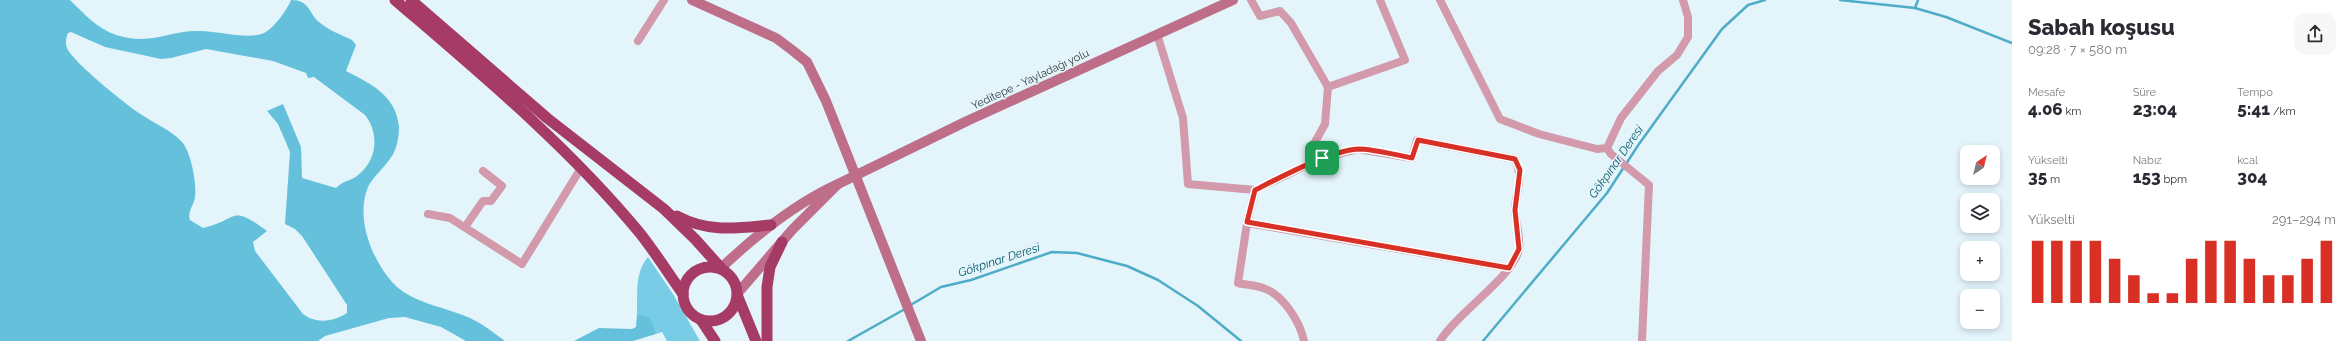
<!DOCTYPE html>
<html lang="tr">
<head>
<meta charset="utf-8">
<style>
	:root { --surface:#fff; --page:#f7f7f7; --text:#2b2b33; --muted:#7c7c81; --accent:#d93025 }
	body { margin:0; font-family:Raleway,sans-serif; background:var(--page); color:var(--text); height:100vh; display:flex; flex-direction:column; font-size:15px; white-space:nowrap }
	* { box-sizing:border-box; margin:0 }
	p { font-size:13px; color:var(--muted) }
	.icon { flex:none; width:22px; height:22px; fill:none; stroke:currentColor; stroke-width:2; stroke-linecap:round; stroke-linejoin:round }
	.map { position:relative; flex:1; overflow:hidden }
	.drawer { display:flex; flex-direction:column; background:var(--surface); width:340px }
	.drawer>* { flex:none }
	.needle { width:26px; rotate:35deg }
	.tools { position:absolute; left:1960px; top:145px; display:grid; gap:8px }
	.tools a { display:grid; place-items:center; width:40px; height:40px; border-radius:8px; background:var(--surface); box-shadow:0 2px 6px #0003; font-size:20px }
	.pin { position:absolute; display:grid; place-items:center; width:34px; height:34px; color:#fff; margin:-17px; border-radius:8px; box-shadow:0 2px 6px #0006 }
	.round { display:grid; place-items:center; flex:none; width:42px; height:42px; border-radius:12px; background:var(--page) }
	.headline { display:flex; align-items:center; justify-content:space-between; height:68px; padding:0 16px }
	h1 { font-size:22px; font-weight:800; line-height:30px }
	.stats { display:grid; grid-template-columns:repeat(3,1fr); gap:6px; height:68px; padding:4px 16px }
	.stats div { display:grid; align-content:center }
	.stats b { font-size:17px; font-weight:800 }
	.stats small { font-size:11px; font-weight:400 }
	.stats p { font-size:11px }
	.chart { height:112px; padding:8px 16px }
	.chart p { display:flex; justify-content:space-between }
	.chart svg { width:100%; height:72px; margin-top:4px; stroke:var(--accent); stroke-width:6 }
	main { display:flex; flex:1; min-height:0 }
	.map>svg:first-child { display:block }
	.green { fill:#78cce6 }
	.forest { fill:#65c0dc; fill-rule:evenodd }
	.lines { fill:none; stroke-linecap:round; stroke-linejoin:round }
	.stream { stroke:#4facc7; stroke-width:2.5 }
	.minor { stroke:#d29aaa; stroke-width:8 }
	.secondary { stroke:#be6e88; stroke-width:10 }
	.trunk { stroke:#a63c66; stroke-width:11 }
	.route-casing { stroke:#fff; stroke-width:8 }
	.route { stroke:#d93025; stroke-width:5 }
	.labels { text-anchor:middle; stroke-width:3; stroke-linejoin:round; paint-order:stroke }
	.street-label { font-size:11px; fill:#31383a; stroke:#e3f5fb }
	.water-label { font-size:12px; font-style:italic; fill:#06576b; stroke:#e3f5fb }
</style>
</head>
<body>
<main>
<div class="map">
<svg width="2012" height="341" viewBox="0 0 2012 341">
	<rect width="100%" height="100%" fill="#e3f5fb"/>
	<!-- green -->
	<path class="green" d="M648 257 673 294 700 341H667L662 332 656 334 641 315 637 314C638 294 634 274 648 257Z"/>
	<!-- forest -->
	<g class="forest">
		<path d="M0 0H70C83 13 98 29 116 35 152 46 168 30 200 31 218 31 249 40 264 33 274 28 287 10 291 0 310 0 309 14 319 22 328 30 342 35 352 40L356 45 346 71C371 84 396 95 399 127 399 137 397 148 392 156 386 166 372 178 368 187 355 218 372 260 393 283 411 303 446 307 470 318 483 324 494 333 505 341H466L441 327 405 317 389 318 325 336 318 341H0ZM71 32 105 47 161 59 171 58 206 49 273 61 306 73 308 78 314 77 365 115C380 134 377 161 357 176 350 181 342 181 336 188L302 178 301 147 283 104 267 111 278 124 290 152 285 224 295 229 302 236 347 305V313C333 322 316 324 303 314L255 251 253 242 267 231C229 203 239 220 203 228L190 220C187 212 194 205 195 197 197 184 191 152 182 142 170 129 153 123 139 113 124 103 73 62 67 48 65 43 66 38 68 33Z"/>
		<path d="M637 314C651 316 652 321 656 334L633 341H574L599 328 632 329 636 327Z"/>
	</g>
	<g class="lines">
		<!-- stream -->
		<g class="stream">
			<polyline points="1840,0 1915,8 1946,17 2012,43"/>
			<polyline points="1915,8 1918,0"/>
			<polyline points="909,306 941,287 971,280 1052,252 1077,253 1127,266 1158,280 1198,306 1241,341"/>
			<polyline points="848,341 905,309"/>
			<polyline points="1483,341 1607,193 1639,144 1722,29 1748,5 1765,0"/>
		</g>
		<!-- minor -->
		<g class="minor">
			<polyline points="1251,0 1260,16 1280,11 1291,23 1328,87"/>
			<polyline points="1440,0 1500,119 1539,134 1597,149 1607,148"/>
			<polyline points="1157,34 1183,118 1188,184 1255,190"/>
			<polyline points="638,41 664,0"/>
			<polyline points="1322,158 1315,142 1325,124 1328,87 1405,60 1380,0"/>
			<polyline points="428,214 450,218 522,264 581,168"/>
			<polyline points="1247,223 1509,268"/>
			<polyline points="465,227 483,201 491,201 502,186 483,171"/>
			<path d="M1304 341C1300 322 1283 294 1263 288 1256 285 1246 285 1238 283L1247 223 1255 190 1322 158 1358 149 1412 158 1417 140 1515 159C1524 178 1516 190 1515 209 1515 222 1521 236 1519 249 1515 275 1456 314 1440 341"/>
			<polyline points="1642,341 1649,185 1611,154 1607,148 1621,118 1658,71 1677,55 1688,37 1688,17 1683,0"/>
		</g>
		<!-- secondary -->
		<g class="secondary">
			<polyline points="692,0 776,38 792,50 807,62 826,101 921,341"/>
			<polyline points="838,184 967,121 1233,0"/>
			<path d="M721 268C756 235 794 204 838 184L792 230 737 294"/>
		</g>
		<!-- trunk -->
		<g class="trunk">
			<path d="M395 0C480 73 567 145 639 232 655 252 668 273 683 294"/>
			<polyline points="411,0 547,118 664,209 695,239 721,268"/>
			<path d="M677 216C709 233 737 228 771 225"/>
			<circle cx="710" cy="294" r="27"/>
			<polyline points="738,297 756,341"/>
			<polyline points="701,320 715,341"/>
			<polyline points="767,341 767,287 770,267 782,242"/>
		</g>
	</g>
	<g class="lines">
		<defs>
			<path id="route" d="M1418 140 1515 159 1520 170 1515 210 1519 249 1509 268 1247 222 1255 190C1281 177 1329 151 1358 149 1375 149 1395 155 1412 158Z"/>
		</defs>
		<!-- route casing -->
		<use href="#route" class="route-casing"/>
		<!-- route -->
		<use href="#route" class="route"/>
	</g>
	<g class="labels">
		<!-- street labels -->
		<g class="street-label">
			<text transform="translate(1030 79) rotate(-25)" y="4">Yeditepe - Yayladağı yolu</text>
		</g>
		<!-- water labels -->
		<g class="water-label">
			<text transform="translate(1616 162) rotate(-55)" y="4">Gökpınar Deresi</text>
			<text transform="translate(999 260) rotate(-18)" y="4">Gökpınar Deresi</text>
		</g>
	</g>
</svg>
<div class="tools">
<a><svg class="needle" viewBox="-14 -14 28 28"><path d="M0-13l5 13h-10z" fill="#e53935"/><path d="M0 13l5-13h-10z" fill="#7c7c81"/></svg></a>
<a><svg class="icon" aria-label="layers" viewBox="0 0 24 24"><path d="M12 4l9 5-9 5-9-5zM3 14l9 5 9-5"/></svg></a>
<a>+</a>
<a>−</a>
</div>
<div class="pin" style="left:1322px;top:158px;background:#1e9e55"><svg class="icon" aria-label="arrive" viewBox="0 0 24 24"><path d="M6 21V4h12l-3 4 3 4H6"/></svg></div>
</div>
<section class="drawer">
<div class="headline"><div><h1>Sabah koşusu</h1><p>09:28 · 7 × 580 m</p></div><a class="round"><svg class="icon" aria-label="share" viewBox="0 0 24 24"><path d="M12 15V3M7 8l5-5 5 5M5 13v7h14v-7"/></svg></a></div>
<div class="stats">
<div><p>Mesafe</p><b>4.06<small> km</small></b></div>
<div><p>Süre</p><b>23:04</b></div>
<div><p>Tempo</p><b>5:41<small> /km</small></b></div>
</div>
<div class="stats">
<div><p>Yükselti</p><b>35<small> m</small></b></div>
<div><p>Nabız</p><b>153<small> bpm</small></b></div>
<div><p>kcal</p><b>304</b></div>
</div>
<div class="chart"><p><span>Yükselti</span>291–294 m</p>
<svg viewBox="0 0 160 44" preserveAspectRatio="none"><path d="M5 44V6M15 44V6M25 44V6M35 44V6M45 44V17M55 44V27M65 44V38M75 44V38M85 44V17M95 44V6M105 44V6M115 44V17M125 44V27M135 44V27M145 44V17M155 44V6"/></svg>
</div>
</section>
</main>
</body>
</html>
